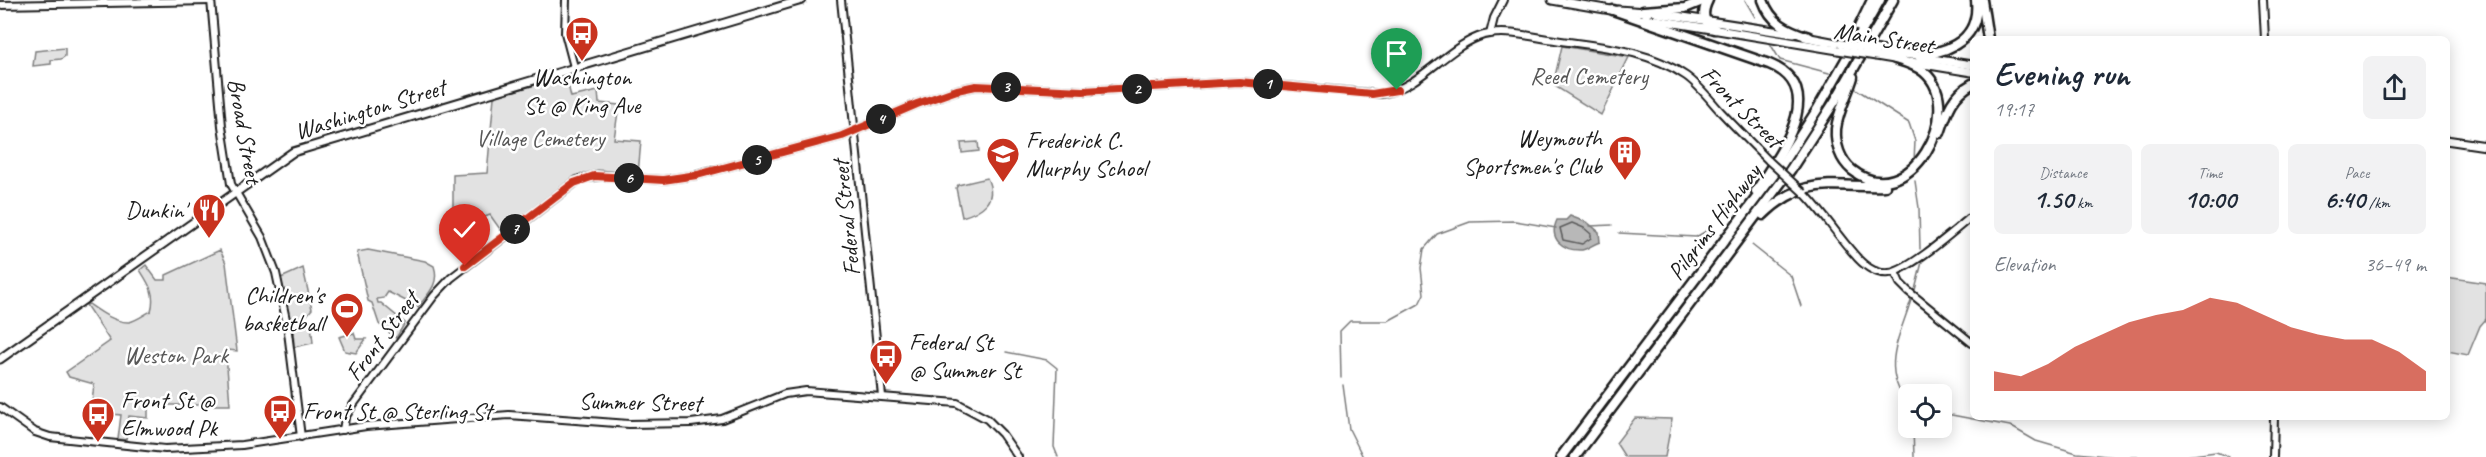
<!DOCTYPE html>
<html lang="en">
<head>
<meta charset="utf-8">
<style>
	:root { --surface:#fff; --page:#f2f2f3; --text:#1f2937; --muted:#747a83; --accent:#c8321e }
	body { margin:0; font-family:Caveat,sans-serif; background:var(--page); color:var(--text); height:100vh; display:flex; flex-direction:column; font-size:22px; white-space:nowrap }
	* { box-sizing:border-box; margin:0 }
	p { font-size:20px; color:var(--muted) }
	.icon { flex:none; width:33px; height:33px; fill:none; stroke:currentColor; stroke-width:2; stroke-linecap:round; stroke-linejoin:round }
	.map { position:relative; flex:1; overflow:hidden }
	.sheet { position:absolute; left:1970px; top:36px; width:480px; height:384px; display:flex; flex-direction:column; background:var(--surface); border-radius:9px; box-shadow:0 3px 15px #0003 }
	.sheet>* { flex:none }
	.controls { position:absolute; left:1898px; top:384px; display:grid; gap:12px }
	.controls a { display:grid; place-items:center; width:54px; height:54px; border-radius:9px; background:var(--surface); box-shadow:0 3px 15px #0003; font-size:30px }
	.pin { position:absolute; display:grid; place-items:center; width:51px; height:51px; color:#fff; margin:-62px -26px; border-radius:50% 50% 50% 0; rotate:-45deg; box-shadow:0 0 6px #0007 }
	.pin .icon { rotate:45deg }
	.km { position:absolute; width:30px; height:30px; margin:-15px; border-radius:50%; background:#222; color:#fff; font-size:16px; line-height:30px; text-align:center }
	.round { display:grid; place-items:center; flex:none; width:63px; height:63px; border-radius:9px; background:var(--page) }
	.head { display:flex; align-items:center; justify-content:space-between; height:102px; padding:0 24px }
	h1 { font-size:33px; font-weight:700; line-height:45px }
	.figures { display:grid; grid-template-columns:repeat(3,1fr); gap:9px; height:102px; padding:6px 24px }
	.figures div { display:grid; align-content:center; border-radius:9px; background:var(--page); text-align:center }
	.figures b { font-size:26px; font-weight:700 }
	.figures small { font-size:16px; font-weight:400 }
	.figures p { font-size:16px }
	.chart { height:168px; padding:12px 24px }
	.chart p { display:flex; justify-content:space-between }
	.chart svg { width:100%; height:108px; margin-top:6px; fill:var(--accent); opacity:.7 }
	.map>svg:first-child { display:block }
	.green { fill:#e2e2e2; stroke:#7f7f7f; stroke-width:1.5 }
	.water { fill:#b8b8b8; stroke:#7a7a7a; stroke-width:1.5 }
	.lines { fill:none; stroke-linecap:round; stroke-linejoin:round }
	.shore { stroke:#5a5a5a; stroke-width:1.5 }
	.stream { stroke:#7a7a7a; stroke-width:1.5 }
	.secondary-casing { stroke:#1c1c1c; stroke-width:10 }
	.primary-casing { stroke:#1c1c1c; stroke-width:11 }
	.highway-casing { stroke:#1c1c1c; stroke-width:13 }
	.secondary { stroke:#fff; stroke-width:6 }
	.primary { stroke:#fff; stroke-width:7 }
	.highway { stroke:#fff; stroke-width:8 }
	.secondary-bridge-casing { stroke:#1c1c1c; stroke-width:10; stroke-linecap:butt }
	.primary-bridge-casing { stroke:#1c1c1c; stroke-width:11; stroke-linecap:butt }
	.secondary-bridge { stroke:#fff; stroke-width:6 }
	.primary-bridge { stroke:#fff; stroke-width:7 }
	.route-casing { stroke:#fff; stroke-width:12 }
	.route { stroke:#c8321e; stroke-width:8 }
	.labels { text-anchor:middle; stroke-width:5; stroke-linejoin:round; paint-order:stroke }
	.street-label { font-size:24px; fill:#1c1c1c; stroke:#fff }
	.park-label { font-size:24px; fill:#575757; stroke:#fff }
	.poi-label { font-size:24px; fill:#1c1c1c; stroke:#fff; text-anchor:start }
</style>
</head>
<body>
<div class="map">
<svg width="2486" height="457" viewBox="0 0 2486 457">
	<rect width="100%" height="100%" fill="#fff"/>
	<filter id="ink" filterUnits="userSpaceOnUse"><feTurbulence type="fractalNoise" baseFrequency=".0167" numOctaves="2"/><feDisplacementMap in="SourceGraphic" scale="12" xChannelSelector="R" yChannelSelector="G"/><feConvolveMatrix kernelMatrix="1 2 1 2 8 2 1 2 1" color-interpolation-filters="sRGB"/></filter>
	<g filter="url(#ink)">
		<!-- green -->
		<g class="green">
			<polygon points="1562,46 1629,57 1601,115 1553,85"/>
			<polygon points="65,48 65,56 61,59 51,60 51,64 33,66 35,51"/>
			<polygon points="566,76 571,97 598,91 599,103 619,105 614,139 641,141 638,174 598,170 575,176 502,232 490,215 453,230 453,175 487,173 494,97"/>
			<polygon points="978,142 979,151 962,153 961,143"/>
			<path d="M987 178C998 201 982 211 962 217L956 188 958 185Z"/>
			<path d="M220 250 226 263 237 351 228 350 226 354 230 405H148V418L129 416 126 440 118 439 121 415 91 412 94 384 69 377 66 372 110 341 86 305 89 304C99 311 115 323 129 322 136 321 145 314 151 311 156 294 149 284 140 270L146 265 157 280H166V275Z"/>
			<path d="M368 250 425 261 434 266C440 284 428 294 418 307L388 292 384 298 377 299 378 303H381L405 323 396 338 379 324 372 303 368 301 357 252Z"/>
			<polygon points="303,268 312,309 306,316 289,319 281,278"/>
			<polygon points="2446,277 2486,283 2486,319 2480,326 2468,355 2447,351"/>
			<polygon points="311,324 313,343 294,347 293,327"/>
			<polygon points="354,333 356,339 366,339 356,353 345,351 339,337"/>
			<polygon points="1635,418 1672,419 1665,457 1625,457 1616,443"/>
		</g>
		<!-- water -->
		<path class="water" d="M1570 216 1588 223 1599 232 1600 242C1593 244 1588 249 1582 250 1563 251 1548 239 1557 220H1566Z"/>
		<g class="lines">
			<!-- shore -->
			<polygon class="shore" points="1572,223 1584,228 1591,234 1591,238 1582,244 1563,240 1560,228"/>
			<!-- stream -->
			<g class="stream">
				<polyline points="1745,0 1755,17"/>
				<polyline points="1771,45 1780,60 1829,73"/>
				<polyline points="1856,89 1909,123 1915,141 1914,161"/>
				<polyline points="1915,181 1919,208 1920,249"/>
				<polyline points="1590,226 1612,225"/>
				<polyline points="1619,233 1696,237 1708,230"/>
				<polyline points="1752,245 1791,276 1801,306"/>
				<polyline points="1915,290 1922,262"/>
				<polyline points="1006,352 1047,360 1057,368 1054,447 1058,457"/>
				<polyline points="1341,378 1340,331 1350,321 1388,321 1419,304 1424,294 1421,268 1424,249 1437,234 1470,222 1515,221 1556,228"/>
				<polyline points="1343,385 1349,429 1363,457"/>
				<path d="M1908 404C1880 368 1899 339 1911 300"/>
				<polyline points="1907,405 1908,416"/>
				<polyline points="1941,413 2010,426 2036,441 2077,453 2116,457"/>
				<polyline points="1913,428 1914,457"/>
				<polyline points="2131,457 2160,457"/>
				<polyline points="2178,457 2216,452 2229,457"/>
			</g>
			<defs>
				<g id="secondary">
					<polyline points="211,0 222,126 231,184 262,237 276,273 287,324 301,437"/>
					<polyline points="566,0 565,33 574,67"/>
					<polyline points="841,0 882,396"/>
					<polyline points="2263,0 2265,39"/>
					<polyline points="0,5 211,1"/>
					<polyline points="1490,34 1494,18 1503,0"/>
					<path d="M1804 193C1823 212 1836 234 1854 254 1862 264 1875 275 1889 273 1909 271 1955 230 1972 216"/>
					<polyline points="1895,272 1900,283 1908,291 1972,343"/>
					<polyline points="0,407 35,432 50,437 165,449 242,445 366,426 509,415 629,424 691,423 722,419 785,394 806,391 957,403 987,419 1002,434 1018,457"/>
					<path d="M343 430 345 418 353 405 434 296 451 278 580 179 602 176 663 180 697 175 842 136 917 104 957 90 976 86 1083 91 1239 82 1381 94C1419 88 1443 51 1478 37 1502 28 1531 37 1555 40 1600 47 1647 49 1686 76 1699 85 1710 100 1721 112 1737 129 1753 145 1769 161"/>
					<polyline points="2273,457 2274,417"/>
				</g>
				<g id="primary">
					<polyline points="1552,0 1617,11"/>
					<polyline points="1618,10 1646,12"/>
					<polyline points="1657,13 1794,34"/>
					<polyline points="1645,18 1838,50"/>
					<polyline points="1805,37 1842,44"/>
					<polyline points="1879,50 1908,55"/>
					<polyline points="1876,56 1900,60"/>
					<polyline points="1919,57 1972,65"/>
					<polyline points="1911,62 1972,72"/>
					<polyline points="2446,140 2486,146"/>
					<polyline points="0,359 293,152 802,0"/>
				</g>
				<g id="highway">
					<path d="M1708 0C1702 12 1702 23 1715 29"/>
					<path d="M1763 0C1771 23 1787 30 1809 37"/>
					<polyline points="1982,0 1988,39"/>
					<path d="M1613 10 1769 64C1831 89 1778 156 1756 191"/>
					<polyline points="1643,11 1685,8 1705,0"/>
					<polyline points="1859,27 1872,0"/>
					<path d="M1904 54C1940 57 1981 44 1976 0"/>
					<path d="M1853 77C1848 94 1838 111 1836 129 1835 144 1840 160 1852 170 1909 216 1968 109 1924 72 1916 65 1905 62 1895 59"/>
					<path d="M1940 133C1947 112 1952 95 1972 84"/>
					<path d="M1763 215C1805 174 1833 188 1885 186"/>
					<polyline points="1561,457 1782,164 1817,110 1880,0"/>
					<polyline points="1575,457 1791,169 1835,101 1893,0"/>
				</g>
			</defs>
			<!-- secondary casing -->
			<use href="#secondary" class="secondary-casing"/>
			<!-- primary casing -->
			<use href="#primary" class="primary-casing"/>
			<!-- highway casing -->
			<use href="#highway" class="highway-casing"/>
			<!-- secondary -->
			<use href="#secondary" class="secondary"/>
			<!-- primary -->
			<use href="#primary" class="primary"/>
			<!-- highway -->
			<use href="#highway" class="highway"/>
			<defs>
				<polyline id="secondary-bridge" points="1769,161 1804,193"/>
				<g id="primary-bridge">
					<polyline points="1842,44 1879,50"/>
					<polyline points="1838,50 1876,56"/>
				</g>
			</defs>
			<!-- secondary-bridge casing -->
			<use href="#secondary-bridge" class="secondary-bridge-casing"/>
			<!-- primary-bridge casing -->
			<use href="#primary-bridge" class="primary-bridge-casing"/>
			<!-- secondary-bridge -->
			<use href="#secondary-bridge" class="secondary-bridge"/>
			<!-- primary-bridge -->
			<use href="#primary-bridge" class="primary-bridge"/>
		</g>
	</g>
	<g class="lines" filter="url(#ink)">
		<defs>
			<polyline id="route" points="465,266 574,183 594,176 663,180 697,175 842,136 917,104 957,90 976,86 1083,91 1239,82 1372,94 1397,90"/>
		</defs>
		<!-- route casing -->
		<use href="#route" class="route-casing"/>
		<!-- route -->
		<use href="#route" class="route"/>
	</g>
	<!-- icons -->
	<defs>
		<symbol id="bus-pin" viewBox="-11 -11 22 30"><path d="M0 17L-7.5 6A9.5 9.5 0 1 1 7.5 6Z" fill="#c8321e" stroke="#fff"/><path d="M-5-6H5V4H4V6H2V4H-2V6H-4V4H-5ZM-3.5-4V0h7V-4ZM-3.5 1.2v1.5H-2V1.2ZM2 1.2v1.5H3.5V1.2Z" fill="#fff"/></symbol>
		<symbol id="building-pin" viewBox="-11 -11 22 30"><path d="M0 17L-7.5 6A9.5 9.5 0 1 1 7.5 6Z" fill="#c8321e" stroke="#fff"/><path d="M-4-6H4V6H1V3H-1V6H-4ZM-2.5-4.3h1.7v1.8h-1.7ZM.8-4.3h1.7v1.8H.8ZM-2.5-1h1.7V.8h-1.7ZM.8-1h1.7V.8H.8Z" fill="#fff"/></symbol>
		<symbol id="school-pin" viewBox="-11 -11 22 30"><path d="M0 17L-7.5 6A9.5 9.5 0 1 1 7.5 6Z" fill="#c8321e" stroke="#fff"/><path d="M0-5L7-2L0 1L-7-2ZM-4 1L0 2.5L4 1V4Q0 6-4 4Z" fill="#fff"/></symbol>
		<symbol id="restaurant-pin" viewBox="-11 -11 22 30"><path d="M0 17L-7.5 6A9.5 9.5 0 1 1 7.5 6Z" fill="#c8321e" stroke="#fff"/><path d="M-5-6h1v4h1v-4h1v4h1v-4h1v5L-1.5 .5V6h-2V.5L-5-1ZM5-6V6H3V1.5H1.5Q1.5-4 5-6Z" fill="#fff"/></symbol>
		<symbol id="stadium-pin" viewBox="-11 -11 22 30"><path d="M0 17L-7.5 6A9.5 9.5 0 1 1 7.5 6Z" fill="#c8321e" stroke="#fff"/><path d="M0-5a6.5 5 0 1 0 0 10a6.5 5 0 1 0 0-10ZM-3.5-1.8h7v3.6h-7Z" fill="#fff"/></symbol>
	</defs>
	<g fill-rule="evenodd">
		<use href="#bus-pin" x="563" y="14" width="38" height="52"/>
		<use href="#building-pin" x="1606" y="133" width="38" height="52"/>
		<use href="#school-pin" x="984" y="135" width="38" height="52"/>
		<use href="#restaurant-pin" x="190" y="191" width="38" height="52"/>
		<use href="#stadium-pin" x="328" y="290" width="38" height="52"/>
		<use href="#bus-pin" x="867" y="337" width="38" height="52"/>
		<use href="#bus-pin" x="261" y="392" width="38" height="52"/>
		<use href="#bus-pin" x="79" y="395" width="38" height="52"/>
	</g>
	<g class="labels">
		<!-- street labels -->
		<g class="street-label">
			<text transform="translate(1884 38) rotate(9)" y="8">Main Street</text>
			<text transform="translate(1742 107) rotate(45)" y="8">Front Street</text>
			<text transform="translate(370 109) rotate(-17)" y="8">Washington Street</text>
			<text transform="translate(245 131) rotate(80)" y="8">Broad Street</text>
			<text transform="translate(846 218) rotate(-96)" y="8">Federal Street</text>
			<text transform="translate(1714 222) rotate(-53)" y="8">Pilgrims Highway</text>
			<text transform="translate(382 336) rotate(-53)" y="8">Front Street</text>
			<text transform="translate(640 402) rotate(1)" y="8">Summer Street</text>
		</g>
		<!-- park labels -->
		<g class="park-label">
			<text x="1589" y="84">Reed Cemetery</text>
			<text x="540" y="146">Village Cemetery</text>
			<text x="176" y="363">Weston Park</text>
		</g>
		<!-- poi labels -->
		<g class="poi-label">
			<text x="582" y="85" text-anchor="middle">Washington<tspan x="582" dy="28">St @ King Ave</tspan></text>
			<text x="1602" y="146" text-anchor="end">Weymouth<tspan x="1602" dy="28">Sportsmen's Club</tspan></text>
			<text x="1026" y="148">Frederick C.<tspan x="1026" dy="28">Murphy School</tspan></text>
			<text x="186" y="218" text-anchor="end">Dunkin'</text>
			<text x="324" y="303" text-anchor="end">Children's<tspan x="324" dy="28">basketball</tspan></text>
			<text x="909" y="350">Federal St<tspan x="909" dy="28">@ Summer St</tspan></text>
			<text x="121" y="408">Front St @<tspan x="121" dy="28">Elmwood Pk</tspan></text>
			<text x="303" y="419">Front St @ Sterling St</text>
		</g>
	</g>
</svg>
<div class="controls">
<a><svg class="icon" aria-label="locate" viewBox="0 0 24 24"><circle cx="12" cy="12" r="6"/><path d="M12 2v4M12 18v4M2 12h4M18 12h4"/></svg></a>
</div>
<div class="pin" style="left:1397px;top:90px;background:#1e9e55"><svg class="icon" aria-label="arrive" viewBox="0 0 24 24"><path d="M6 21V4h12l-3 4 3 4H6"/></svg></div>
<div class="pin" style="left:465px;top:266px;background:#d93025"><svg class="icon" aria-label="check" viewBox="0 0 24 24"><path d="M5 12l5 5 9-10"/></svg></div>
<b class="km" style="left:1268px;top:84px">1</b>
<b class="km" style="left:1137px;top:89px">2</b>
<b class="km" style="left:1006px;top:87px">3</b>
<b class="km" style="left:881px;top:119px">4</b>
<b class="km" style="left:757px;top:160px">5</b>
<b class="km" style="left:629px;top:178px">6</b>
<b class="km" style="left:515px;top:229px">7</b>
<section class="sheet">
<div class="head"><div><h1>Evening run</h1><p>19:17</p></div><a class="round"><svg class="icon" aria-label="share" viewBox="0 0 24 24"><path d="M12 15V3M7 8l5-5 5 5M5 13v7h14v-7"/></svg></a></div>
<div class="figures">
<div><p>Distance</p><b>1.50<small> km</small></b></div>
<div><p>Time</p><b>10:00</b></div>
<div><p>Pace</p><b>6:40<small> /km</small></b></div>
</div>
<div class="chart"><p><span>Elevation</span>36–49 m</p>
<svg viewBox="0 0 160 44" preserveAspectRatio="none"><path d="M0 44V36L10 38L20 33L30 26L40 21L50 16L60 13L70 11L80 6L90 8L100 13L110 18L120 21L130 23L140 23L150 28L160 36V44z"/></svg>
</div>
</section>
</div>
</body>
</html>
